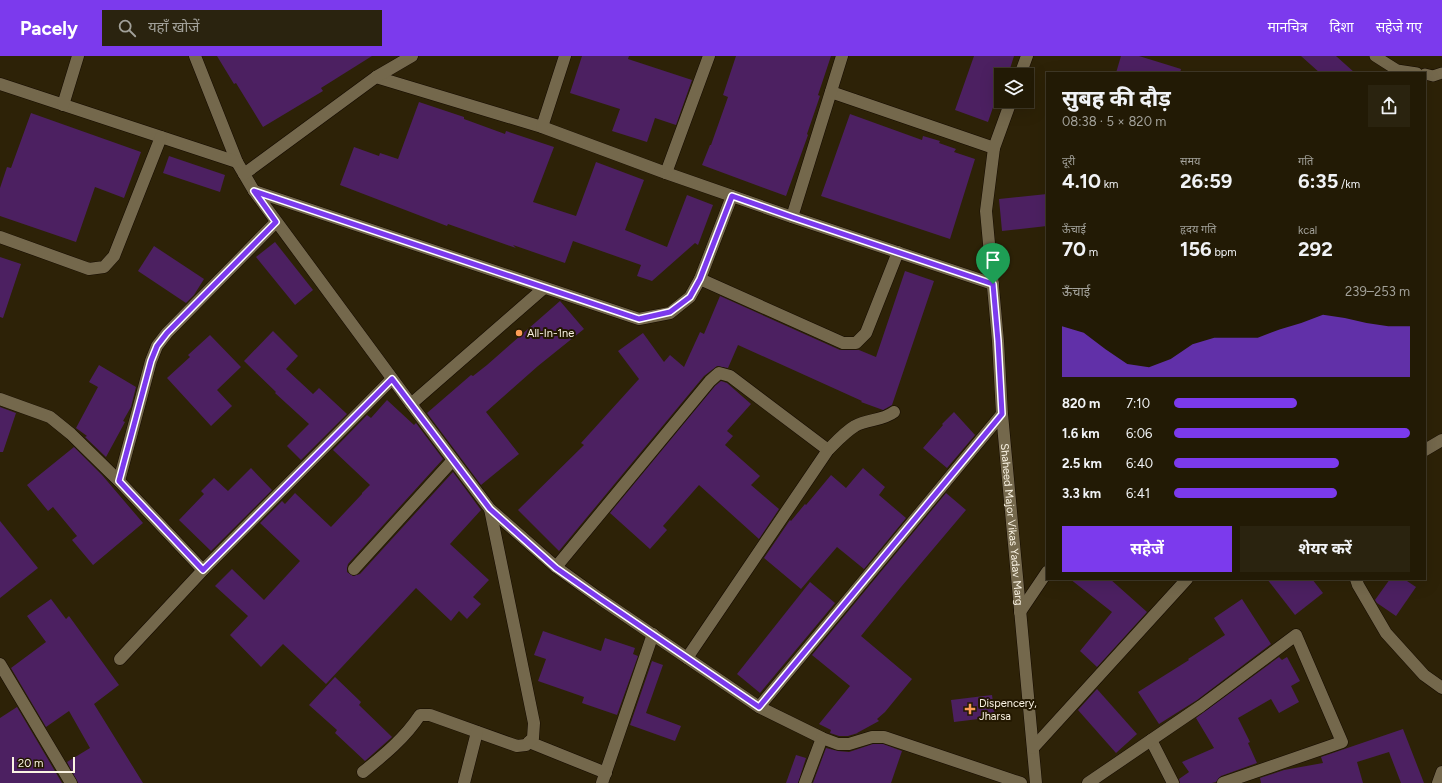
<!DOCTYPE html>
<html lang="hi">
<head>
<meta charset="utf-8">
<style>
	:root { --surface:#221a05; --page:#2a230f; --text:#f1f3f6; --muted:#a2a19a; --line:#3f3827; --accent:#7c3aed }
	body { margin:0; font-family:Figtree,"Noto Sans Devanagari",sans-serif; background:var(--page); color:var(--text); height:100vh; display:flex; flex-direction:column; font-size:15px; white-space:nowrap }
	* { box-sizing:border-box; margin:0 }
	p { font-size:13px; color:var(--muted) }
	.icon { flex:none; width:22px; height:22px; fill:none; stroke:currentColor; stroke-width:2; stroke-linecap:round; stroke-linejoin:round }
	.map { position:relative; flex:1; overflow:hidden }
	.sheet { position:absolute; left:1046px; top:16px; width:380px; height:508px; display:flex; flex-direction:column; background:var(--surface); border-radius:0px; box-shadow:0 4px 16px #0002,0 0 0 1px var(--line) }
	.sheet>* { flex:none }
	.controls { position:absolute; left:994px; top:12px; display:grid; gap:8px }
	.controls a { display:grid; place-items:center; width:40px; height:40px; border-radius:0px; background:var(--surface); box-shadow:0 4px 16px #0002,0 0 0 1px var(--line); font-size:20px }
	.scale { position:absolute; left:12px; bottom:10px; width:63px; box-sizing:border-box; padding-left:4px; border:2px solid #faf3e3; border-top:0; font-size:11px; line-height:14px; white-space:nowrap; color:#faf3e3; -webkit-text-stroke:3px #231800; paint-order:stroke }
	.pin { position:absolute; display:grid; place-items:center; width:34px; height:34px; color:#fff; margin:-41px -17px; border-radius:50% 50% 50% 0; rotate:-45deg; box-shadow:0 0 4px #0007 }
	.pin .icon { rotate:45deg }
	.round { display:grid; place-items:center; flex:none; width:42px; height:42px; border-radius:0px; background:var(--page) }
	.headline { display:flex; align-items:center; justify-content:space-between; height:68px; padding:0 16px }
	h1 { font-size:22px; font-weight:700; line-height:30px }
	.stats { display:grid; grid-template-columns:repeat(3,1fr); gap:6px; height:68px; padding:4px 16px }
	.stats div { display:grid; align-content:center }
	.stats b { font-size:20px; font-weight:700 }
	.stats small { font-size:11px; font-weight:400 }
	.stats p { font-size:11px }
	.chart { height:112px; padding:8px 16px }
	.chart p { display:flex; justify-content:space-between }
	.chart svg { width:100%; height:72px; margin-top:4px; fill:var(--accent); opacity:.7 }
	.cta { display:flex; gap:8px; margin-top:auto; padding:8px 16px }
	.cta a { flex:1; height:46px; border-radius:0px; background:var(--accent); color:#fff; font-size:16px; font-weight:700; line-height:46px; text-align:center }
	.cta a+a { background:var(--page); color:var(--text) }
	ul { padding:0 16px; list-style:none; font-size:13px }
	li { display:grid; grid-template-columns:64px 48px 1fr; align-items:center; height:30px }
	li i { height:10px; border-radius:5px; background:var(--accent) }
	header { display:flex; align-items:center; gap:24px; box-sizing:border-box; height:56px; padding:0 20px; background:var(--accent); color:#fff }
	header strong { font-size:19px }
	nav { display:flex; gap:22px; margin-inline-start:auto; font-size:14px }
	.search { width:280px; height:36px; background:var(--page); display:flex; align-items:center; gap:10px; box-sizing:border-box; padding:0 14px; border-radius:0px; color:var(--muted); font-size:15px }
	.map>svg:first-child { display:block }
	.building { fill:#4c2061 }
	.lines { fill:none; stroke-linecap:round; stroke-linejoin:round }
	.service-casing { stroke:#150b00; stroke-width:12 }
	.minor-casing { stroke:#150b00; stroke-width:13 }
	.service { stroke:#74684c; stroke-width:11 }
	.minor { stroke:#74684c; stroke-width:12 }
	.route-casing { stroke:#fff; stroke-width:8 }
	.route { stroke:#7c3aed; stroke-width:5 }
	.poi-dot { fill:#fd9d55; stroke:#231800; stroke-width:1.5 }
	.labels { text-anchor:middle; stroke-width:4; stroke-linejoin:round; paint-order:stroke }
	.poi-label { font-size:11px; fill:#faf3e3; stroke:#231800; text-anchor:start }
	.street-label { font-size:11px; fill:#faf3e3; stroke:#231800 }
</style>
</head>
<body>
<header>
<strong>Pacely</strong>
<div class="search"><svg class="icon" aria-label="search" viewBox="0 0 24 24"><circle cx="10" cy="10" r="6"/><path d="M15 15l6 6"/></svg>यहाँ खोजें</div>
<nav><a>मानचित्र</a><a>दिशा</a><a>सहेजे गए</a></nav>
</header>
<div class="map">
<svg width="1442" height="727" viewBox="0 0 1442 727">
	<rect width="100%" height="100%" fill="#2d2207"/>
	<!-- building -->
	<g class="building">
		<polygon points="217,0 372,0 321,32 323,35 263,71 236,27 234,28"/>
		<polygon points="582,0 629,0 628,3 692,24 676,69 655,62 647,86 612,75 620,53 570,37"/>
		<polygon points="736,0 831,0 818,39 820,40 807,78 808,79 786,140 702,109 710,89 711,89 728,41 723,39"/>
		<polygon points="974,0 1014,0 1008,19 1001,19 1001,28 988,66 955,54"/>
		<polygon points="1121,0 1139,0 1181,13 1180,17 1116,17"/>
		<polygon points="1301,0 1336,0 1355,17 1320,17"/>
		<polygon points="419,46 464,61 464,63 505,78 506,75 554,91 533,146 576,160 596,106 644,124 625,174 667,191 687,139 713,149 698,189 695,187 652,225 637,220 641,209 573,185 565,207 513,189 516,192 448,168 447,170 340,129 354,91 379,100 380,97 398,103"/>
		<polygon points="31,57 141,96 124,142 95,131 76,186 0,160 0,132 7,111 11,112"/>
		<polygon points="850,58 922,84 923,80 940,85 939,87 956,93 954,96 975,103 950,183 821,140"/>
		<polygon points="169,100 225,119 220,136 163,117"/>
		<polygon points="1047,138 1047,170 1002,175 999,143"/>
		<polygon points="275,186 313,234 295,249 256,201"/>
		<polygon points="154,190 204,223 194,239 186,247 138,215"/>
		<polygon points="0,201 21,208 3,262 0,261"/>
		<polygon points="905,215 934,225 892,349 883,354 861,346 862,345 738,289 728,312 717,310 704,320 559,495 518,454 584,389 581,387 639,323 618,295 643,277 664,306 670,299 684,311 700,276 704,278 720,240 840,294 859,294 876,301"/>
		<polygon points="560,245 584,273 538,310 486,356 519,398 481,429 427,357 471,319 473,320 487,309"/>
		<polygon points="273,275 298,300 286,313 313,338 319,332 347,358 301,404 287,390 309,368 275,337 276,336 244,305"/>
		<polygon points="210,279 241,311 217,334 232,350 211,370 167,322 190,301 188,299"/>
		<polygon points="99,309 136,331 131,351 123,365 125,366 106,401 85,381 87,380 76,372 98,331 89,326"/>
		<polygon points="721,325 727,327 751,348 727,375 733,380 725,389 760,420 751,429 779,453 759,483 699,429 663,470 667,474 650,493 610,457 715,330"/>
		<polygon points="387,344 414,369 416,367 443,403 348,508 347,512 347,516 353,520 360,518 453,416 481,454 450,488 489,524 473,541 481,548 467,563 459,555 451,565 416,532 326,628 283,588 261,611 230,579 248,560 215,530 232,513 264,544 300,505 260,467 282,445 285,448 295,437 331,471 362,438 362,437 370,429 333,394 367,359 371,362"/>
		<polygon points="0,351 16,357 3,396 0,396"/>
		<polygon points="954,356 975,379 947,412 923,392 943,369 942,368"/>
		<polygon points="74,391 102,419 143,467 93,509 72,484 77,480 53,451 48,455 27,429"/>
		<polygon points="251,412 272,434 211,495 179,464 204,438 201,435 214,422 228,435"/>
		<polygon points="863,412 885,431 879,439 906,462 864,513 837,491 801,533 764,502 790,464 791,465 805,448 806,449 831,419 846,432"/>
		<polygon points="946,437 966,454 901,531 861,580 912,623 885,656 877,663 879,665 857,677 858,677 848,680 839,680 830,677 831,674 819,668 850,630 812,599"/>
		<polygon points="0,465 38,512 0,542"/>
		<polygon points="1070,523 1110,523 1147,556 1097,611 1080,595 1112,556"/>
		<polygon points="1267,523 1312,523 1323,537 1295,559"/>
		<polygon points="1390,523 1404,523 1416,531 1396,560 1377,547 1375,544"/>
		<polygon points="810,526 835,547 760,637 737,618"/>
		<polygon points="51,543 66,563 69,560 119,629 94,648 143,727 78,727 67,706 90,692 69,655 46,671 11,612 46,586 27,560"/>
		<polygon points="1242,543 1271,588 1197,644 1159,668 1138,636 1189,604 1188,603 1225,579 1214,562"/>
		<polygon points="543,575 601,595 605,582 635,592 633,598 638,600 617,659 582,647 584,641 538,625 546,603 534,599"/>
		<polygon points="1279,601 1282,604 1287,601 1300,625 1291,630 1299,646 1279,657 1271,643 1238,662 1250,686 1248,687 1257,707 1221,720 1216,726 1212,727 1180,727 1179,723 1189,716 1182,706 1214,692 1196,662"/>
		<polygon points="652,605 663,609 646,657 681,670 675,685 630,669"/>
		<polygon points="335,621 361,646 359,649 392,681 365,705 335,677 337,674 309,649"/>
		<polygon points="1097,633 1137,678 1116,697 1078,654"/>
		<polygon points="992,639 995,661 954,666 951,644"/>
		<polygon points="17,651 62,727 0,727 0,662"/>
		<polygon points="1403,673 1424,727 1401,727 1389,696 1357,706 1363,727 1261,727 1260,722 1284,714 1323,707 1321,701"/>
		<polygon points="873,688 883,688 902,695 891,727 813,727 826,692 838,695 849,696"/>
		<polygon points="796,699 806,702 798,727 786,727"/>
	</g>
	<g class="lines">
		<defs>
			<g id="service">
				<polyline points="1375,0 1397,14 1417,17"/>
				<polyline points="1425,18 1433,20 1442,17"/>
			</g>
			<g id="minor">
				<polyline points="195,0 237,106 254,135 411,348 490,453 556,511 599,542 759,651 822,682 838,688 849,688 872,681 884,681 1021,727"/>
				<polyline points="1020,19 1027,0"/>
				<polyline points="376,21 542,71 666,117 792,161 993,228"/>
				<polyline points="0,28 237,106"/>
				<polyline points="831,36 994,92"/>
				<path id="s1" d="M1011 45 994 92 986 155 998 285 1002 358 1036 727"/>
				<polyline points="63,49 78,0"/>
				<polyline points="542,71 565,0"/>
				<polyline points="666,117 709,0"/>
				<polyline points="244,118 376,21 412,0"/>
				<polyline points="254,135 639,263 670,257 690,241 700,223 732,140"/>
				<polyline points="792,161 842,0"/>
				<polyline points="0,181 89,213 104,211 114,200 161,81"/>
				<polyline points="700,223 843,287 856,287 866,277 898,196"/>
				<polyline points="0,343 50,361 71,378 119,425 203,514"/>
				<polyline points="411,348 544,232"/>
				<polyline points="1425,394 1442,384"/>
				<polyline points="119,425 151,305 157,290 167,277 276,166"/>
				<polyline points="556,511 710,325 719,317 730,320 828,394"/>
				<polyline points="354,513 453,404"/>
				<polyline points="1356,523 1358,529 1386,577 1424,619 1442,632"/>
				<polyline points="1020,556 1047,516"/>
				<path d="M687 602 828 394C836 386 845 376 855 370 868 363 882 365 894 356"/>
				<polyline points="120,603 203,514 392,323"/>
				<polyline points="0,608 71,727"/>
				<polyline points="759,651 1002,358"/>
				<polyline points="1151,684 1173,727"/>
				<polyline points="529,686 606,717"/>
				<polyline points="1033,692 1187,523"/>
				<path d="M363 716C384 699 405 682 420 659H430L517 690 526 689 533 682 534 667 490 453"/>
				<polyline points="464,727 477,676"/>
				<polyline points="602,727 653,578"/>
				<polyline points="805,727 822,682"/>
				<polyline points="1088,727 1201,650 1296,579 1342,686 1223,727"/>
				<polyline points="1438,727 1442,716"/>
			</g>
		</defs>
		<!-- service casing -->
		<use href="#service" class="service-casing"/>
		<!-- minor casing -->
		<use href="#minor" class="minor-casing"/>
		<!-- service -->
		<use href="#service" class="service"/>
		<!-- minor -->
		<use href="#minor" class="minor"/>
	</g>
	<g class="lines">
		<defs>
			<polygon id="route" points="254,135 639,263 670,256 690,241 700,223 732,140 792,161 993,228 998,285 1002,358 759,651 599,542 556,512 490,453 392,323 203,514 119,425 151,305 157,290 167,277 276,166"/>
		</defs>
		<!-- route casing -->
		<use href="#route" class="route-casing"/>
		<!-- route -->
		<use href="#route" class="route"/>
	</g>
	<!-- markers -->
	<g class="poi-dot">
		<circle cx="519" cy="277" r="4"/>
		<path d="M968 647h4v4h4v4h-4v4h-4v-4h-4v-4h4z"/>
	</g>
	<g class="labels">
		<!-- poi labels -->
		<g class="poi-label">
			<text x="527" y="281">All-In-1ne</text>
			<text x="979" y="651">Dispencery,<tspan x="979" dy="13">Jharsa</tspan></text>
		</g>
		<!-- street labels -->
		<g class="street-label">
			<text dy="4" stroke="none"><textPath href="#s1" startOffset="428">Shaheed Major Vikas Yadav Marg</textPath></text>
		</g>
	</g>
</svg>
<div class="controls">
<a><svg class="icon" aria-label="layers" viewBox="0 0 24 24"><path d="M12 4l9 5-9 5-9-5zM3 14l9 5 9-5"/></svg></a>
</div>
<div class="scale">20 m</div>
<div class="pin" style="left:993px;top:228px;background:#1e9e55"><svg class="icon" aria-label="arrive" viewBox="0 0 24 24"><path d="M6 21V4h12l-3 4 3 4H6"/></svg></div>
<section class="sheet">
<div class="headline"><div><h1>सुबह की दौड़</h1><p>08:38 · 5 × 820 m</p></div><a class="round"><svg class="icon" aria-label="share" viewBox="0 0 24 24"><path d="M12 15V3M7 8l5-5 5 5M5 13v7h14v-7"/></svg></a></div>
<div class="stats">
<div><p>दूरी</p><b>4.10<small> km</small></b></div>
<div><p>समय</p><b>26:59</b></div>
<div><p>गति</p><b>6:35<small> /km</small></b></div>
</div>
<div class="stats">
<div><p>ऊँचाई</p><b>70<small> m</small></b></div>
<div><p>हृदय गति</p><b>156<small> bpm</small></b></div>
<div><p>kcal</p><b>292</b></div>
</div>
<div class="chart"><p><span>ऊँचाई</span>239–253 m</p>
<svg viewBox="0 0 160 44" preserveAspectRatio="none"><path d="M0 44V13L10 17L20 27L30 36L40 38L50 33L60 24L70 20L80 20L90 20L100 15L110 11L120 6L130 8L140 11L150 13L160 13V44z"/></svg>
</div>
<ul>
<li><b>820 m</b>7:10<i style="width:52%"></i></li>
<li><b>1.6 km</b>6:06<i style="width:100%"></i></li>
<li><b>2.5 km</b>6:40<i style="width:70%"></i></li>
<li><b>3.3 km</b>6:41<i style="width:69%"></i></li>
</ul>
<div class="cta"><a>सहेजें</a><a>शेयर करें</a></div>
</section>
</div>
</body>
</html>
